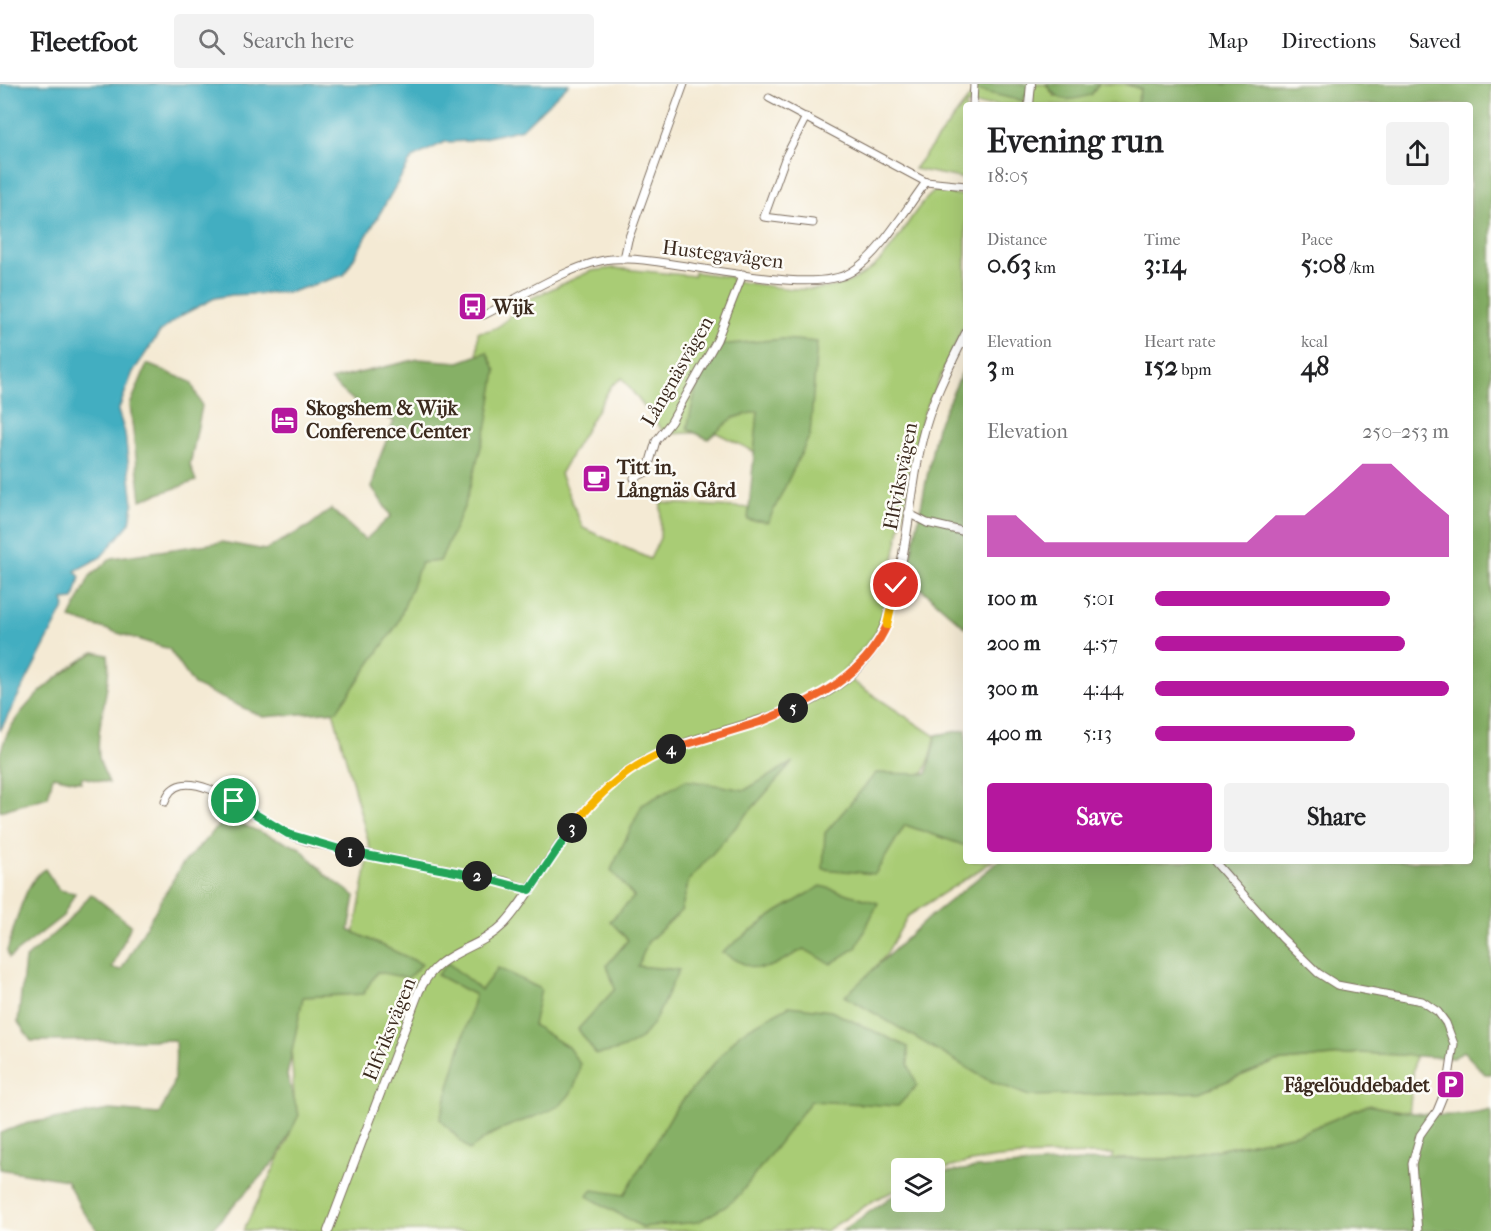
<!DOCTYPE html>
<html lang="en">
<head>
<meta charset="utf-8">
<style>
	:root { --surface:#fff; --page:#f2f2f2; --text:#202124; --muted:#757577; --line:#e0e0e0; --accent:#b5179e }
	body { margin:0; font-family:"IM FELL French Canon",serif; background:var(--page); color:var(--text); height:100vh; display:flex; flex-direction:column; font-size:22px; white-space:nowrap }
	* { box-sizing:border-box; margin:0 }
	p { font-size:20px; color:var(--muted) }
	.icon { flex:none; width:33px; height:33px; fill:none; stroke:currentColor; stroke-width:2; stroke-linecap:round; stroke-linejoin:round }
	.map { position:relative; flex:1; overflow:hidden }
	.details { position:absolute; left:963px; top:18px; width:510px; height:762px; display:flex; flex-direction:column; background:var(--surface); border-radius:6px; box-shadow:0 6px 24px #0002 }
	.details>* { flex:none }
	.fabs { position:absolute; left:891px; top:1074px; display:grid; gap:12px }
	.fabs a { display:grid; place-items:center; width:54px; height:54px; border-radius:6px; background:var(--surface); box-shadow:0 6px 24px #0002; font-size:30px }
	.pin { position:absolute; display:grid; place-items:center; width:51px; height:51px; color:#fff; margin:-26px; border:3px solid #fff; border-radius:50%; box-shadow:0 2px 6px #0007 }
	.km { position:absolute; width:30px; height:30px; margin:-15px; border-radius:50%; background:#222; color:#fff; font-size:16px; line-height:30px; text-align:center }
	.round { display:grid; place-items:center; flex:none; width:63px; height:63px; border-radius:6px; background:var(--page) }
	.overview { display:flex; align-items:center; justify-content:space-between; height:102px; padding:0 24px }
	h1 { font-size:33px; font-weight:700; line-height:45px }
	.metrics { display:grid; grid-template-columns:repeat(3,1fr); gap:9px; height:102px; padding:6px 24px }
	.metrics div { display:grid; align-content:center }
	.metrics b { font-size:26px; font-weight:700 }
	.metrics small { font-size:16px; font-weight:400 }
	.metrics p { font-size:16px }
	.chart { height:168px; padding:12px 24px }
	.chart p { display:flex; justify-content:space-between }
	.chart svg { width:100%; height:108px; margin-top:6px; fill:var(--accent); opacity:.7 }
	.cta { display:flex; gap:12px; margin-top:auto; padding:12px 24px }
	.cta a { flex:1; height:69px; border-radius:6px; background:var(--accent); color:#fff; font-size:24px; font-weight:700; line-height:69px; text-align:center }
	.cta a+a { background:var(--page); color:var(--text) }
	ul { padding:0 24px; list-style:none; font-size:20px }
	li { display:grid; grid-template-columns:96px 72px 1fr; align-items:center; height:45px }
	li i { height:15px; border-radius:8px; background:var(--accent) }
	header { display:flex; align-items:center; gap:36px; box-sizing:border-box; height:84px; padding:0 30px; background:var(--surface); border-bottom:2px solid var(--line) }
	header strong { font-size:28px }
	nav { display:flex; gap:33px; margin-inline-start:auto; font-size:21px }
	.search { width:420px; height:54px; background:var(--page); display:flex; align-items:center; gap:15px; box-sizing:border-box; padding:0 21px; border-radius:6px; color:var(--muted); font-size:22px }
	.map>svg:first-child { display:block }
	.green { fill:#a9cc75; stroke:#727b4a; stroke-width:1.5; fill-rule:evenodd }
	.forest { fill:#86b066; stroke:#606d42; stroke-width:1.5 }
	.water { fill:#42aec1; stroke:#3e6c70; stroke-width:1.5 }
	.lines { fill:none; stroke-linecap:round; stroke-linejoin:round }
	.minor-casing { stroke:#7c6d5e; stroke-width:9 }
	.tertiary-casing { stroke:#7c6d5e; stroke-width:10 }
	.minor { stroke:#fff; stroke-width:7 }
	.tertiary { stroke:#fff; stroke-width:8 }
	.split-1-casing { stroke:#fff; stroke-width:12 }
	.split-2-casing { stroke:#fff; stroke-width:12 }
	.split-3-casing { stroke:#fff; stroke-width:12 }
	.split-4-casing { stroke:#fff; stroke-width:12 }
	.split-5-casing { stroke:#fff; stroke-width:12 }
	.split-6-casing { stroke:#fff; stroke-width:12 }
	.split-7-casing { stroke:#fff; stroke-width:12 }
	.split-1 { stroke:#22a559; stroke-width:8 }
	.split-2 { stroke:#22a559; stroke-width:8 }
	.split-3 { stroke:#22a559; stroke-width:8 }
	.split-4 { stroke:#f5b400; stroke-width:8 }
	.split-5 { stroke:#f0652b; stroke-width:8 }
	.split-6 { stroke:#f0652b; stroke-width:8 }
	.split-7 { stroke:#f5b400; stroke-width:8 }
	.labels { text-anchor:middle; stroke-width:5; stroke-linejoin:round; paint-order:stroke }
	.street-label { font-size:20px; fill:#3b2a1e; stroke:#fdfcf7 }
	.poi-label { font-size:20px; font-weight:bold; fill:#3b2a1e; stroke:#fdfcf7; text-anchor:start }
</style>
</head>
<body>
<header>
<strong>Fleetfoot</strong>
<div class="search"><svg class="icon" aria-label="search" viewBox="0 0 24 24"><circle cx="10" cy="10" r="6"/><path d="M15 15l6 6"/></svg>Search here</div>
<nav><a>Map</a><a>Directions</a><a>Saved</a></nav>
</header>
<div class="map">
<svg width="1491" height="1147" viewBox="0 0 1491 1147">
	<rect width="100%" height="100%" fill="#fdfcf7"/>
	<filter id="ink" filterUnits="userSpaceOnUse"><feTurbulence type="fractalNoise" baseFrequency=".0167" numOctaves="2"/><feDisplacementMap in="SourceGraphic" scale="12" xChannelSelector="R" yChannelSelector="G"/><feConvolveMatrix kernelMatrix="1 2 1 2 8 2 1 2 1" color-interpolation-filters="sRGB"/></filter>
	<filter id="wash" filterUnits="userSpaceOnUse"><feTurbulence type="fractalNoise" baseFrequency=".008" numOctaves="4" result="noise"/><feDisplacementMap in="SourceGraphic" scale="24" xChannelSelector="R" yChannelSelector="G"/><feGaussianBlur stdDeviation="1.35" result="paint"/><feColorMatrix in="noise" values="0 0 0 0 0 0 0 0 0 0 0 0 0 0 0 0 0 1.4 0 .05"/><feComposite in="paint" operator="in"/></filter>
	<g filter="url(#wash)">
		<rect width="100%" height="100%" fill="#f4ead4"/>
		<!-- green -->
		<g class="green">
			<polygon points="1033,0 1046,0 1054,12 1091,11 1099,0 1125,0 1141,5 1136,21 966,21 966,95 914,85 975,6"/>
			<path d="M935 107 966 112V237L923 331 882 533 875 550 843 588 852 597 938 654 904 738 966 756V777H993L908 832 885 872 854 908 1200 1008 1275 978 1360 969 1415 971 1409 1030 1368 1021 1301 1049 1172 1075H1113V1070C1061 1071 982 1068 935 1089L934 1084H902L901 1104 876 1115 826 1147H243L288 1056 295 1030 288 913 348 884 370 764 332 623 476 314 478 248C497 247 508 238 516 221L591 187 614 184 694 192V188L731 193 732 197C789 204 844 221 887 169 904 149 914 123 935 107ZM622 294 665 350 715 348 759 370 753 424 661 419 660 454 650 475 583 444 560 390 611 302Z"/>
		</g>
		<!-- forest -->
		<g class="forest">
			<polygon points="976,0 1033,0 1022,17 975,6"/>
			<path d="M1046 0H1099L1091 11C1069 17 1060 20 1046 0Z"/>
			<polygon points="1125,0 1491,0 1491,990 1485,990 1463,967 1453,974 1360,969 1275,978 1200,1008 1029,1012 986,995 845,912 926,836 999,777 1470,777 1470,21 1136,21 1141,5"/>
			<polygon points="783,255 817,258 810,351 768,438 748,436 758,327 733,334 708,355 687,345 696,305 718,261"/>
			<polygon points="487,268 496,287 487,341 465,421 440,477 421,479 397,541 337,627 263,633 194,601 169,565 70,534 90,492 112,474 222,458 265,466 309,442 331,425 365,456 391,432 372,403 378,378 394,337 360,322 330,296 418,275 459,278"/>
			<polygon points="147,280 191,298 202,322 190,381 196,397 141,416 130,321"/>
			<polygon points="964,284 966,287 966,544 907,492 937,343"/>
			<path d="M94 568 108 571C112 605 95 639 99 673 100 681 106 691 109 699L82 693 81 698 53 692 48 713 0 727C0 709 0 688 0 671 9 626 58 591 94 568Z"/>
			<polygon points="966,646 966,762 905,741 875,790 823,785 825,749 876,689 927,690 936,651"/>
			<path d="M793 678 689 796 681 827 648 858 638 882 679 886C655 931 654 965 596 970L578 945 615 905 607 881 628 856 610 837 634 813 611 786 642 721 686 696 745 706Z"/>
			<path d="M226 734 300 764 326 791 355 812 349 846 422 880 408 894 377 888 363 910 303 913 287 992 299 1031 276 1076 210 1147H98L82 1126 66 1096 0 1085V1049L28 1039 110 1026 159 1030C175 1004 177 986 175 956L31 957 18 938 25 875 67 838 91 810 131 841 112 884 121 886 181 782Z"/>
			<path d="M45 785 59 806 75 809 63 832 9 874 7 867C14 845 25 795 45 785Z"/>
			<path d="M821 802 878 819 856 864 831 880 804 865C763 887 764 893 722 868L777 828Z"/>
			<path d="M448 879 481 906 498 884 541 905 533 941 568 963 580 980C575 1035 529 1028 492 1050 484 1055 477 1061 469 1066L440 1035 475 911 437 891Z"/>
			<polygon points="789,922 831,927 908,963 908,980 917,1001 898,1022 811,1017 740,1110 725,1123 698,1138 642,1143 587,1112 593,1106 624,1111 676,1024 740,949"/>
			<path d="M1368 1021C1408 1029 1451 1037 1491 1026V1147H842L901 1106 902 1118H934L935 1090 977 1084 1113 1075H1172L1301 1049Z"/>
		</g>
		<!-- water -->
		<polygon class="water" points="0,0 569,0 522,45 470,57 445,58 412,74 344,191 291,208 232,211 215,214 182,231 160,248 133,288 118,327 125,349 133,420 130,439 101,473 75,487 80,493 74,515 63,516 65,522 0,647"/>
	</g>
	<g filter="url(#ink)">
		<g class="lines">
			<defs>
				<g id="minor">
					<polyline points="769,14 926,98 966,102"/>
					<polyline points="973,21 974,0"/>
					<polyline points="806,33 786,72 764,133 813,139"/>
					<polyline points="624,175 628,156 684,0"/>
					<path d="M484 231C519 214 575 178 612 175 670 171 806 215 851 188 879 171 906 125 926 98"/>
					<polyline points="634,394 647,388 656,357 671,338 717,256 743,190"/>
					<polyline points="908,429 927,439 966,448"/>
					<path d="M165 718C179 669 262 736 285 749 294 753 303 756 312 759L505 797 530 806"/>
					<polyline points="1214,777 1282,854 1318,889 1337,901 1422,917 1438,928 1446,939 1454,960 1448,1000 1437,1027 1420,1051 1412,1080 1418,1147"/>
				</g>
				<g id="tertiary">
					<polyline points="1029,21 1031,0"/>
					<path d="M328 1147 419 907C440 864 475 869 504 840 519 824 530 805 542 787 568 747 595 707 636 682 708 637 807 644 865 576 905 530 907 417 922 355 931 317 949 283 966 249"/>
				</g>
			</defs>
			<!-- minor casing -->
			<use href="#minor" class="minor-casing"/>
			<!-- tertiary casing -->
			<use href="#tertiary" class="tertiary-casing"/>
			<!-- minor -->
			<use href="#minor" class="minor"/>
			<!-- tertiary -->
			<use href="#tertiary" class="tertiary"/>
		</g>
	</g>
	<g class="lines" filter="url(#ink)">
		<defs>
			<polyline id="split-1" points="234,717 288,750 350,768"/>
			<polyline id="split-2" points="350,768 477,792"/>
			<polyline id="split-3" points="477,792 530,806 572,744"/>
			<path id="split-4" d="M572 744C598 709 629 681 671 665"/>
			<polyline id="split-5" points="671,665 760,638 793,624"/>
			<path id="split-6" d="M793 624C833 606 868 583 887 541"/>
			<polyline id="split-7" points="887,541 896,501"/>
		</defs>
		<!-- split-1 casing -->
		<use href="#split-1" class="split-1-casing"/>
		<!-- split-2 casing -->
		<use href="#split-2" class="split-2-casing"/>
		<!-- split-3 casing -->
		<use href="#split-3" class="split-3-casing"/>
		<!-- split-4 casing -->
		<use href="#split-4" class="split-4-casing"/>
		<!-- split-5 casing -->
		<use href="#split-5" class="split-5-casing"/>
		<!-- split-6 casing -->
		<use href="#split-6" class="split-6-casing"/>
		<!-- split-7 casing -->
		<use href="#split-7" class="split-7-casing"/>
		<!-- split-1 -->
		<use href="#split-1" class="split-1"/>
		<!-- split-2 -->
		<use href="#split-2" class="split-2"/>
		<!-- split-3 -->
		<use href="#split-3" class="split-3"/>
		<!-- split-4 -->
		<use href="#split-4" class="split-4"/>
		<!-- split-5 -->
		<use href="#split-5" class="split-5"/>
		<!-- split-6 -->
		<use href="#split-6" class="split-6"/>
		<!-- split-7 -->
		<use href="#split-7" class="split-7"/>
	</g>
	<!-- icons -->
	<defs>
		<symbol id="bus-square" viewBox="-11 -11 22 22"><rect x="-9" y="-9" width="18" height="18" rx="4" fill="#b5179e" stroke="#fdfcf7"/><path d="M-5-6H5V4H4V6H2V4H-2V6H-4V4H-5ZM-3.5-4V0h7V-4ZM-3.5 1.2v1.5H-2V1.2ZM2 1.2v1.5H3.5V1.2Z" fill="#fff"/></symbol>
		<symbol id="hotel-square" viewBox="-11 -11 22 22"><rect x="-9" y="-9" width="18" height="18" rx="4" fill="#b5179e" stroke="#fdfcf7"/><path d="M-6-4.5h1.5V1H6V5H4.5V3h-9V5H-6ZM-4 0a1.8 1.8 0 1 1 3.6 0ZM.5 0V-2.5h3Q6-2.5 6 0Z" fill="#fff"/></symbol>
		<symbol id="cafe-square" viewBox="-11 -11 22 22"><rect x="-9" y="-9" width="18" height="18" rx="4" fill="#b5179e" stroke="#fdfcf7"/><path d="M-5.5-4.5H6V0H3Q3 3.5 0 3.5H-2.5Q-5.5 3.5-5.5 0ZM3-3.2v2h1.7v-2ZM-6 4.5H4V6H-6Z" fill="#fff"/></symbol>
		<symbol id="parking-square" viewBox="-11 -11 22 22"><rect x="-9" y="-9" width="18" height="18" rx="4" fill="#b5179e" stroke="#fdfcf7"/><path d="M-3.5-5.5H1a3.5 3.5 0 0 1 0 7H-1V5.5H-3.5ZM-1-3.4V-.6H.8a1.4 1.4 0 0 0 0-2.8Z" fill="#fff"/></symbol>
	</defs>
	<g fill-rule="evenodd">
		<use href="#bus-square" x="456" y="206" width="33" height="33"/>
		<use href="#hotel-square" x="268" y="320" width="33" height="33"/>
		<use href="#cafe-square" x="580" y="378" width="33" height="33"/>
		<use href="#parking-square" x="1434" y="984" width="33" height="33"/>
	</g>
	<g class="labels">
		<!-- street labels -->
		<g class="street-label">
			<text transform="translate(723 170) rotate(7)" y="7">Hustegavägen</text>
			<text transform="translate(677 287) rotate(-60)" y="7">Långnäsvägen</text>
			<text transform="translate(900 392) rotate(-79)" y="7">Elfviksvägen</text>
			<text transform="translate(389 945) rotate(-68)" y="7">Elfviksvägen</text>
		</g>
		<!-- poi labels -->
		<g class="poi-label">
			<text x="493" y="230">Wijk</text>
			<text x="306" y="331">Skogshem &amp; Wijk<tspan x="306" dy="23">Conference Center</tspan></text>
			<text x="617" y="390">Titt in,<tspan x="617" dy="23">Långnäs Gård</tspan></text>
			<text x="1430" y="1008" text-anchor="end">Fågelöuddebadet</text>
		</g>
	</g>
</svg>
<div class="fabs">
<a><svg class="icon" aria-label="layers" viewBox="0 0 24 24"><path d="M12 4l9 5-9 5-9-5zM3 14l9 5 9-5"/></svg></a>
</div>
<div class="pin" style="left:234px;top:717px;background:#1e9e55"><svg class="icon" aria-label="arrive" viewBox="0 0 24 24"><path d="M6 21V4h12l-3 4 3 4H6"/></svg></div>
<div class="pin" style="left:896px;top:501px;background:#d93025"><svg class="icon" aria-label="check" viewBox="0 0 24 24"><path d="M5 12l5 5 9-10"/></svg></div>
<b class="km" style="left:350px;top:768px">1</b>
<b class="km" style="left:477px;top:792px">2</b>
<b class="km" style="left:572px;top:744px">3</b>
<b class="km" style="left:671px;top:665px">4</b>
<b class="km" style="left:793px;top:624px">5</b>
<section class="details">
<div class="overview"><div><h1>Evening run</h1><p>18:05</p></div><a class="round"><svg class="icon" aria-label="share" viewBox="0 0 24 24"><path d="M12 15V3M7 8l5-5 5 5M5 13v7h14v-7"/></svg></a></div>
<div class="metrics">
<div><p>Distance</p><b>0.63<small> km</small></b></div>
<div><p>Time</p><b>3:14</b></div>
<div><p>Pace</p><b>5:08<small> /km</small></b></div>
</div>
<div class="metrics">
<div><p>Elevation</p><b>3<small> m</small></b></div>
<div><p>Heart rate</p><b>152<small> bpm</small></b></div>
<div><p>kcal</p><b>48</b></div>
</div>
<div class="chart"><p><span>Elevation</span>250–253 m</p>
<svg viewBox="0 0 160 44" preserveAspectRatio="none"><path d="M0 44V27L10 27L20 38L30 38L40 38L50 38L60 38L70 38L80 38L90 38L100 27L110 27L120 17L130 6L140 6L150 17L160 27V44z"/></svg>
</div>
<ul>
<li><b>100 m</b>5:01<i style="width:80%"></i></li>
<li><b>200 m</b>4:57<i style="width:85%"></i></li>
<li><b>300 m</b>4:44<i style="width:100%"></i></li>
<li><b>400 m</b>5:13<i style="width:68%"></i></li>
</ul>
<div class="cta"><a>Save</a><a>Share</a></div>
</section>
</div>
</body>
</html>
